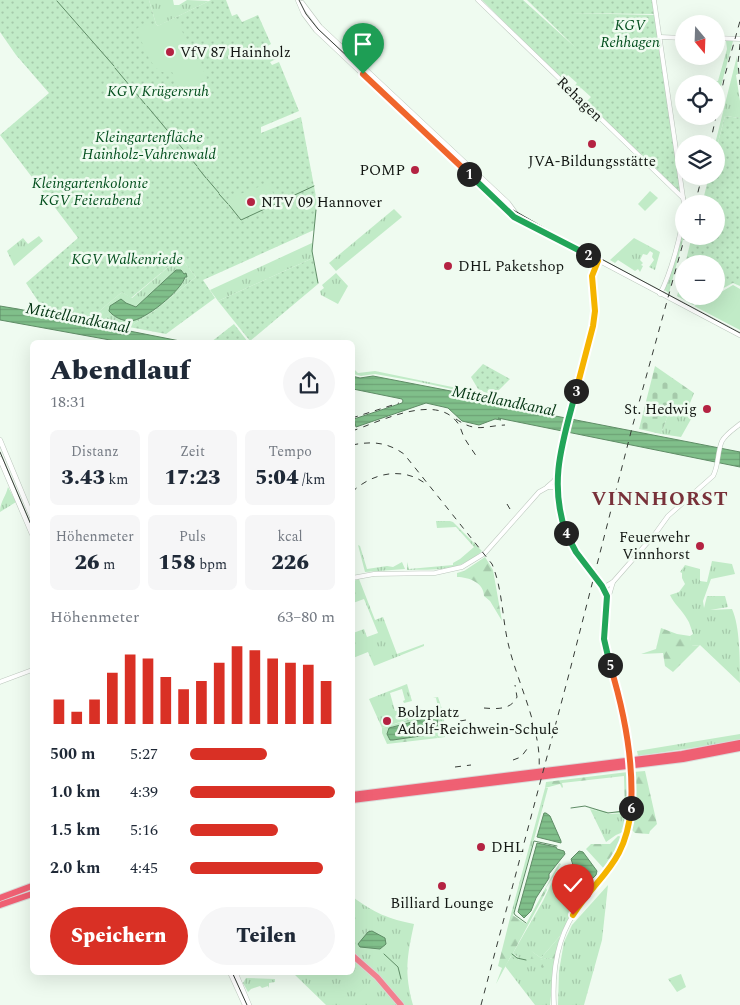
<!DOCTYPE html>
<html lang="de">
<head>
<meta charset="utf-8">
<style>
	:root { --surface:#fff; --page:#f6f6f7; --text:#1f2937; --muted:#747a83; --accent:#d93025 }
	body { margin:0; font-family:Spectral,serif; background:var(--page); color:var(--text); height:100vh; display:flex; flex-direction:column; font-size:19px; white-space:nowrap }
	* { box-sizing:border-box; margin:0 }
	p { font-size:16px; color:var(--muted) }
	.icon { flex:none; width:28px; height:28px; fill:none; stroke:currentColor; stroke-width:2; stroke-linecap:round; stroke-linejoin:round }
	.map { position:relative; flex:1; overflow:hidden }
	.drawer { position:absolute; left:30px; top:340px; width:325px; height:635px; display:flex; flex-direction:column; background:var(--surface); border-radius:8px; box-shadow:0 5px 20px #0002 }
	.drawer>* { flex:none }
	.needle { width:32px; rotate:161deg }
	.buttons { position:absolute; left:675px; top:15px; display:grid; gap:10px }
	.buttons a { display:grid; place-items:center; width:50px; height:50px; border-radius:50%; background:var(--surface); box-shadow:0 5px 20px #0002; font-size:25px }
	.pin { position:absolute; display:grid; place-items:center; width:42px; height:42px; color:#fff; margin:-51px -21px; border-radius:50% 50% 50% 0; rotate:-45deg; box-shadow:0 0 5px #0007 }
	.pin .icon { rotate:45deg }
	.km { position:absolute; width:25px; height:25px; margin:-12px; border-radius:50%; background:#222; color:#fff; font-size:14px; line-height:25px; text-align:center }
	.round { display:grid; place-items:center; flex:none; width:52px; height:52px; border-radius:26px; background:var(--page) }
	.headline { display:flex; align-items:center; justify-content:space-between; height:85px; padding:0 20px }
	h1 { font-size:28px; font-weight:800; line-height:38px }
	.stats { display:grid; grid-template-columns:repeat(3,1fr); gap:8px; height:85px; padding:5px 20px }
	.stats div { display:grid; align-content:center; border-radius:8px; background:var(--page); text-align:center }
	.stats b { font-size:21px; font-weight:800 }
	.stats small { font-size:14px; font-weight:400 }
	.stats p { font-size:14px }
	.chart { height:140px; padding:10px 20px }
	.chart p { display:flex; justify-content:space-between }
	.chart svg { width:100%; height:90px; margin-top:5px; stroke:var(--accent); stroke-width:6 }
	.action { display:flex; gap:10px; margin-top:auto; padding:10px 20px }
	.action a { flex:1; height:58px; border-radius:30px; background:var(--accent); color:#fff; font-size:20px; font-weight:800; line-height:58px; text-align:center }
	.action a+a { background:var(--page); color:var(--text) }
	ul { padding:0 20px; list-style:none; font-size:16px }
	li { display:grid; grid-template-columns:80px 60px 1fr; align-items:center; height:38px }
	li i { height:12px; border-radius:6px; background:var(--accent) }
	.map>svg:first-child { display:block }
	.grass { fill:url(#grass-tufts) }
	.forest { fill:url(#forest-firs) }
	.cemetery { fill:url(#cemetery-stones) }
	.garden { fill:url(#garden-dots) }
	.pitch { fill:#c1ebc7 }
	.water { fill:url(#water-rules); stroke:#5f8c66 }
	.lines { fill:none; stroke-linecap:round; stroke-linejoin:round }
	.stream { stroke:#5f8c66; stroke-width:1 }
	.tertiary-casing { stroke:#bcc7bd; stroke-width:5 }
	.secondary-casing { stroke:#bcc7bd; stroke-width:5.5 }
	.trunk-casing { stroke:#d9dad9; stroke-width:7 }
	.motorway-casing { stroke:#d9dad9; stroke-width:8 }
	.tertiary { stroke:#fff; stroke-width:4 }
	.secondary { stroke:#fff; stroke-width:4.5 }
	.trunk { stroke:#f2808f; stroke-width:5.5 }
	.motorway { stroke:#ef6073; stroke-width:6 }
	.tram { stroke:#383d38; stroke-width:1 }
	.rail { stroke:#383d38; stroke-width:1; stroke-dasharray:6 6; stroke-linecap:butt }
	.tertiary-bridge-casing { stroke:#bcc7bd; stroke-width:5; stroke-linecap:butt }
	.tertiary-bridge { stroke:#fff; stroke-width:4 }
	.split-1-casing { stroke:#fff; stroke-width:10 }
	.split-2-casing { stroke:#fff; stroke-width:10 }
	.split-3-casing { stroke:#fff; stroke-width:10 }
	.split-4-casing { stroke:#fff; stroke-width:10 }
	.split-5-casing { stroke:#fff; stroke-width:10 }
	.split-6-casing { stroke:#fff; stroke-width:10 }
	.split-7-casing { stroke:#fff; stroke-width:10 }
	.split-1 { stroke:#f0652b; stroke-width:6 }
	.split-2 { stroke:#22a559; stroke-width:6 }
	.split-3 { stroke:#f5b400; stroke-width:6 }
	.split-4 { stroke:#22a559; stroke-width:6 }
	.split-5 { stroke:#22a559; stroke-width:6 }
	.split-6 { stroke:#f0652b; stroke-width:6 }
	.split-7 { stroke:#f5b400; stroke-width:6 }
	.poi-dot { fill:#b42242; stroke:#effbf0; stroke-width:2 }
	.labels { text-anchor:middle; stroke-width:5; stroke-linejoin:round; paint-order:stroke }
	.park-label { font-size:15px; font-style:italic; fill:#05501f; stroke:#effbf0 }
	.poi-label { font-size:15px; fill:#121612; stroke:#effbf0; text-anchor:start }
	.street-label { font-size:15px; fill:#121612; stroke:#effbf0 }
	.water-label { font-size:16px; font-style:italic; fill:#053614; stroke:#effbf0 }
	.district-label { font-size:20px; font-weight:bold; letter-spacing:1px; fill:#783139; stroke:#effbf0 }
</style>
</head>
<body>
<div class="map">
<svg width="740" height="1005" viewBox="0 0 740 1005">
	<defs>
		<pattern id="grass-tufts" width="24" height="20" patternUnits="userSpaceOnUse" patternTransform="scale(1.25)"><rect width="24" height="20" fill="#c1ebc7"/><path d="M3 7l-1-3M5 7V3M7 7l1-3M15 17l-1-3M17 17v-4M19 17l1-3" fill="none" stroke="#a5c9aa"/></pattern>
		<pattern id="forest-firs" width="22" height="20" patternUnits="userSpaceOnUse" patternTransform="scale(1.25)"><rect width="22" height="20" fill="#c1ebc7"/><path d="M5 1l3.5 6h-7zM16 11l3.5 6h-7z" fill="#a5c9aa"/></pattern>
		<pattern id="cemetery-stones" width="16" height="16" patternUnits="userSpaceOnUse" patternTransform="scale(1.25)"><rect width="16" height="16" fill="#c1ebc7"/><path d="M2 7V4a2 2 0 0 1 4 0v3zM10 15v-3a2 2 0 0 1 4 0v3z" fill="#a5c9aa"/></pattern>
		<pattern id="garden-dots" width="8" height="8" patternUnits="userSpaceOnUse" patternTransform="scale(1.25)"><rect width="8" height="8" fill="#c1ebc7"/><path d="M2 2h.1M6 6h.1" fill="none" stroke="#a5c9aa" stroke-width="1.8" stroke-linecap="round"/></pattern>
		<pattern id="water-rules" width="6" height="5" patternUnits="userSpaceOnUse" patternTransform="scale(1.25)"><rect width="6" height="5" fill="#80bf8a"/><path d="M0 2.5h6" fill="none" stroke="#6ea376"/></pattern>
	</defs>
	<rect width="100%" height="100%" fill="#effbf0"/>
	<!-- grass -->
	<g class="grass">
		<polygon points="149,0 173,0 174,5 179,5 187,0 209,1 158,26 156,24"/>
		<polygon points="726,41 733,41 716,105 716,84 701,84 718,81 727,49"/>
		<polygon points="737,56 738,74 736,75 740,101 740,118 725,116 716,150 716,144 715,144"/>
		<polygon points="394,209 402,217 336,271 329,263"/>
		<polygon points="684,209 684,236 669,293 663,289 678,236"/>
		<polygon points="39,236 43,241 14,266 7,251 23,238 28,244"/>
		<polygon points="634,238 660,252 655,270 649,267 654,260 652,257 653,253 650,251 647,255 643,254 640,260 643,263 641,265 643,266 640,272 638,269 635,271 618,260 615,263 610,260"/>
		<polygon points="312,243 313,258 218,301 210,290"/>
		<polygon points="180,257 196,277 154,311 129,327 90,319 122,292 132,298"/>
		<polygon points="336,273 348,286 338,304 321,295 320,291 324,288 322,285"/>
		<polygon points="353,368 358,373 375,371 457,388 456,390 415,381 375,374 361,376 353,374"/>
		<polygon points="671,407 686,413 687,409 695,412 681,437 661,434"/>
		<path d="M8 487 16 502 0 512C0 502 6 496 8 487Z"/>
		<path d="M436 521H450L453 522 482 551C458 573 436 569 407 570V562L409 569 453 565V563L460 559 474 547 456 527 437 528Z"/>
		<polygon points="358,545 360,546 367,569 387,566 393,567 402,562 405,569 365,572"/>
		<path d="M712 561 732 564 735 574 711 579 703 601 704 608 707 596H725L728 607 710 610 732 609C740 626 740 661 740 683L700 645 691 646 690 636 693 634C691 629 690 623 687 619 682 610 674 604 670 595L679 592 685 584 682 578V573L680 572 685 565 700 569V581L707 582Z"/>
		<polygon points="359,579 375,620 383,617 397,654 424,644 424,646 374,666 368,652 353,658 353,633 364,629 367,637 378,633 364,599 353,603 353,598 355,597 354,593 353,594 353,581"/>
		<polygon points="407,684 412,701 404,703 403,701 405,700 402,689 390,693 395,711 403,709 404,713 407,713 409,719 382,728 369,699"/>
		<polygon points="443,712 445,737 438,738 434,734 439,721 437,717"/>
		<polygon points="740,734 740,740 732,742 638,756 637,751"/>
		<polygon points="545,788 548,788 513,916 511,914"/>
		<polygon points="590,809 609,814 625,813 624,826 621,830 623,832 616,835 606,842"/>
		<polygon points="552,882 573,910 560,936 541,958 531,951 539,960 547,958 555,959 550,1005 535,1005 505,966 512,955 519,960 519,958 513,953 543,901"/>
		<polygon points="608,885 602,940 584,1005 558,1005 559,971 564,942 572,925"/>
		<path d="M353 897C374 913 389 919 414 924 407 957 404 972 413 1005H326L293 973 352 972Z"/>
		<polygon points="681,974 686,987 677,992 668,979"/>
		<polygon points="246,978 275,979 275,982 269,983 269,988 268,986 262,988 260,986 251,989 248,992 243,983"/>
	</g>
	<!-- forest -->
	<g class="forest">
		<path d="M485 557 493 570 502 621 490 601 484 596C484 583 469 577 457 577V573L464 571Z"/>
		<polygon points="661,628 677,634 690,636 692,646 700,645 673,672 665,666 663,653 641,654 656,649"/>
		<polygon points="438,697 443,712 437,717 435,716 389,728 393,740 434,734 438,738 387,744 382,733 382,728 411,719 410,714 419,712 419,710 421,710 422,711 438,707 436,698 433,698"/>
		<polygon points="645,771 657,824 650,831 649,834 635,833 632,830 634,811 633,772"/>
		<path d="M628 772C629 788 632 819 623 832L621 830 624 826 625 813H603L586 807 612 813 625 810 624 776 562 783 563 787 562 788 560 784 545 788 546 782Z"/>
		<polygon points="618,836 622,837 622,841 606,871 586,849 591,844 610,844"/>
		<polygon points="559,863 561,864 546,888 547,890 513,953 517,957 524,959 524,961 516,959 511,956 496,984 502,968 498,966 511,914 526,924"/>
		<polygon points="560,936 555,959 547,958 540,960 544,967 542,968 538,962 530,960 532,956 530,950 541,958"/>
	</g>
	<!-- cemetery -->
	<polygon class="cemetery" points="655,366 694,393 686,413 671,407 661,434 639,429"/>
	<!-- garden -->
	<g class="garden">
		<polygon points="0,0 149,0 156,24 158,26 211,0 226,0 232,16 237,14 242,22 258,15 271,44 251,55 252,58 274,49 278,58 270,62 272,65 279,62 299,111 261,127 261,133 301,117 317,202 314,230 203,280 215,298 166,334 129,327 154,311 196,277 180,257 131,298 122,292 90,319 44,310 26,283 78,238 0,135 49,93 16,55 0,32"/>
		<polygon points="482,0 523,0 575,47 527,0 652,0 654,14 567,13 655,15 681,192 679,192 586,102 591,97 581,88 576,93 572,89 577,83 568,75 563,80"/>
		<polygon points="725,116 740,118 740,286 733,283 716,292 716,264 685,264 692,236 716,236 716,204 702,204 709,176 716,176 716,150"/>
		<polygon points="313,258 318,284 250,341 218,301"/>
		<polygon points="684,270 684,296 709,296 693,305 677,296"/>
		<polygon points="234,324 248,342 211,342"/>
		<polygon points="483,364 510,379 493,396 478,389 471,377"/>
	</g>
	<!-- pitch -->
	<g class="pitch">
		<path d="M175 18 207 78 185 91 182 86 180 87 172 72C152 79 142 42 137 28L148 24 150 26H158Z"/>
		<polygon points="269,183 277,203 241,220 225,200"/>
		<polygon points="650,191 658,198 645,211 638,204"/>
		<polygon points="733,285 740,289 740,330 694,306 713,296 716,296 716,295"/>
	</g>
	<!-- water -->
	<g class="water">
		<path d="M176 270H181L184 274 186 273 187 277H185C181 291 144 321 130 321 122 321 114 317 109 311L110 306 121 299 126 303 136 307Z"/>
		<polygon points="0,306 18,309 185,342 121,342 0,320"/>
		<path d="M352 376 360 378 373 376 461 393C481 388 484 394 499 405L740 452V467L498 418 501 420 495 419 479 425 462 421 448 408 426 403 356 427 354 419 402 403 403 401 402 399 353 389Z"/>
		<polygon points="435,716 438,718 437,728 434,734 393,740 390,740 387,734 389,728"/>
		<polygon points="544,813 546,813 550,816 561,841 561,843 537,837"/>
		<polygon points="537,843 556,847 557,849 564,851 565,854 549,874 549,878 536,898 531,911 524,918 518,912"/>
		<polygon points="579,851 583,852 597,871 596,875 589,882 586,882 574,868 571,859"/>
		<polygon points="372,931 385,938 386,944 380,949 360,947 358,944 368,932"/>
	</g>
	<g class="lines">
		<!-- stream -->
		<g class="stream">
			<polyline points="57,1 114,66"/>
			<polyline points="115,68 145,104"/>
			<polyline points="147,106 197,166"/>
			<polyline points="198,168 206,178"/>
			<polyline points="207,179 219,193"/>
			<polyline points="219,194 228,204"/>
			<polyline points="229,205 241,220 314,186"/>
			<polyline points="316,210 312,251 318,283"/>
			<polyline points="571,808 585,806 608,813 624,811"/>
			<polyline points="526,923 515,915 514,913 534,841 557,846"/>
			<polyline points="384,954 398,967 401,979"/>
			<polyline points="512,954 517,958 526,960"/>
		</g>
		<defs>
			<g id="tertiary">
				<polyline points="478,0 683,198"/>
				<polyline points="654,0 684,204"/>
				<polyline points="660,37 684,38"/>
				<polyline points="716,38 740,39"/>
				<path d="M598 261C587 282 597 303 593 326L562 443 557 487 563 523 569 540 581 560 602 586 607 596 605 645 622 711 628 755"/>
				<path d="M660 294C671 273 682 233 684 209"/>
				<polyline points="547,487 554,481 557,475"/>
				<polyline points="352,578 374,574 435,573 462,567 485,553 539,492 548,487 557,487"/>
				<path d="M603 588 613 582 655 534 668 516 713 476C719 465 717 452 722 441 726 434 734 429 740 424"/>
				<polyline points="608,599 613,582"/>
				<polyline points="0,682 32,670"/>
				<path d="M554 1005C552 970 558 932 581 904 597 883 617 865 626 838 633 818 632 795 630 774"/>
			</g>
			<g id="secondary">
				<polyline points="298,0 304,14 316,30 513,215 740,335"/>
				<polyline points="302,3 320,27 508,203 519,218"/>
				<polyline points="0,440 32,517"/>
				<polyline points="0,459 32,534"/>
				<polyline points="230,972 245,1005"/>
				<polyline points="235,972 249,1005"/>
			</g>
			<polyline id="trunk" points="352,955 377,977 401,1005"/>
			<g id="motorway">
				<polyline points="352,795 682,754 740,743"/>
				<polyline points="352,800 683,759 740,748"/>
				<polyline points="0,898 32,886"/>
				<polyline points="0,905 32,894"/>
			</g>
		</defs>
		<!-- tertiary casing -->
		<use href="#tertiary" class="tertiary-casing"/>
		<!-- secondary casing -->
		<use href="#secondary" class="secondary-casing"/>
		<!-- trunk casing -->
		<use href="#trunk" class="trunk-casing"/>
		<!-- motorway casing -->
		<use href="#motorway" class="motorway-casing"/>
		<!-- tertiary -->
		<use href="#tertiary" class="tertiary"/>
		<!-- secondary -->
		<use href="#secondary" class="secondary"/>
		<!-- trunk -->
		<use href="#trunk" class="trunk"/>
		<!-- motorway -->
		<use href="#motorway" class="motorway"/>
		<!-- tram -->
		<g class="tram">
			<polyline points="299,0 306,14 318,29 508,207 562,238 740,333"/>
			<polyline points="0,452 32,527"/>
			<polyline points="232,972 247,1005"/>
		</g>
		<!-- rail -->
		<g class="rail">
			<polyline points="740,44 738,63 740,85"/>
			<polyline points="710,144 725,75 740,21"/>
			<polyline points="695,204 702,176"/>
			<polyline points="352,418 399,403"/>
			<path d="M456 419C476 433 484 426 505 425"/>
			<path d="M352 431C379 422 435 393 457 422 461 427 462 434 465 439 469 446 474 452 478 459"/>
			<path d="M352 445C372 441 387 442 404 454L492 564C503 590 502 620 509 647 518 684 542 730 539 769"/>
			<path d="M352 492C372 473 403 466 426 484"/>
			<polyline points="507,504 510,509"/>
			<path d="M484 708C497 709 511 710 517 697L515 685"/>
			<polyline points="460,721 466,720"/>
			<polyline points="513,760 521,757 527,749"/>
			<polyline points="455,767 471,765"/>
			<polyline points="481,1005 569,674 632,428 685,236"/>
		</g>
		<defs>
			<polyline id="tertiary-bridge" points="628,755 630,774"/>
		</defs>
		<!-- tertiary-bridge casing -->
		<use href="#tertiary-bridge" class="tertiary-bridge-casing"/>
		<!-- tertiary-bridge -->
		<use href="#tertiary-bridge" class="tertiary-bridge"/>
	</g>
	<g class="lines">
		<defs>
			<polyline id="split-1" points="363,74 469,174"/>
			<polyline id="split-2" points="469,174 514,217 588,255"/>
			<polyline id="split-3" points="576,391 593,326 595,311 592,276 598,261 588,255"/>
			<path id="split-4" d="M566 533C548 481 563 441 576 391"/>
			<polyline id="split-5" points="566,533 576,552 602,586 607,596 604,639 610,665"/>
			<path id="split-6" d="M610 665C624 711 634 760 631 808"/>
			<path id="split-7" d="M573 915C599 874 626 864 631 808"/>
		</defs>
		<!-- split-1 casing -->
		<use href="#split-1" class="split-1-casing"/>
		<!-- split-2 casing -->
		<use href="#split-2" class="split-2-casing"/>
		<!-- split-3 casing -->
		<use href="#split-3" class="split-3-casing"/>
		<!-- split-4 casing -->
		<use href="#split-4" class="split-4-casing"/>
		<!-- split-5 casing -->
		<use href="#split-5" class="split-5-casing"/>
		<!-- split-6 casing -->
		<use href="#split-6" class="split-6-casing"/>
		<!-- split-7 casing -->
		<use href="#split-7" class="split-7-casing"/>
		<!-- split-1 -->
		<use href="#split-1" class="split-1"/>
		<!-- split-2 -->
		<use href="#split-2" class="split-2"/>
		<!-- split-3 -->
		<use href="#split-3" class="split-3"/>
		<!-- split-4 -->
		<use href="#split-4" class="split-4"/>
		<!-- split-5 -->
		<use href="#split-5" class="split-5"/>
		<!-- split-6 -->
		<use href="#split-6" class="split-6"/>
		<!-- split-7 -->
		<use href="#split-7" class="split-7"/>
	</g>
	<!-- markers -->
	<g class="poi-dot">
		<circle cx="170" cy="52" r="5"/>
		<circle cx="592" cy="144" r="5"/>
		<circle cx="415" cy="170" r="5"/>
		<circle cx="251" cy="202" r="5"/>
		<circle cx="448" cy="266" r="5"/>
		<circle cx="707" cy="409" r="5"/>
		<circle cx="700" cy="546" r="5"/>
		<circle cx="387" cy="721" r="5"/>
		<circle cx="481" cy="847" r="5"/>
		<circle cx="442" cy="886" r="5"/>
	</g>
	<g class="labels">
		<!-- park labels -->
		<g class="park-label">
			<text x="630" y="30">KGV<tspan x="630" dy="17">Rehhagen</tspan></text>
			<text x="158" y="96">KGV Krügersruh</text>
			<text x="149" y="142">Kleingartenfläche<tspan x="149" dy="17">Hainholz-Vahrenwald</tspan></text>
			<text x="90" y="188">Kleingartenkolonie<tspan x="90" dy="17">KGV Feierabend</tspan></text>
			<text x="127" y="264">KGV Walkenriede</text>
		</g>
		<!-- poi labels -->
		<g class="poi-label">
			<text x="180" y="57">VfV 87 Hainholz</text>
			<text x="592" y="166" text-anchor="middle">JVA-Bildungsstätte</text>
			<text x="405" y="175" text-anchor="end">POMP</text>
			<text x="261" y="207">NTV 09 Hannover</text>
			<text x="458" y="271">DHL Paketshop</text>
			<text x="697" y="414" text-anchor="end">St. Hedwig</text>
			<text x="690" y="542" text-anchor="end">Feuerwehr<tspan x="690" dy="17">Vinnhorst</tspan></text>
			<text x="397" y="717">Bolzplatz<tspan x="397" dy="17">Adolf-Reichwein-Schule</tspan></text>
			<text x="491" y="852">DHL</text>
			<text x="442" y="908" text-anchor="middle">Billiard Lounge</text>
		</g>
		<!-- street labels -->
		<g class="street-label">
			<text transform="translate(580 99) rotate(44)" y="5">Rehagen</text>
		</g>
		<!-- water labels -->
		<g class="water-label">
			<text transform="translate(78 317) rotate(11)" y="6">Mittellandkanal</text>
			<text transform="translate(504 400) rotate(11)" y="6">Mittellandkanal</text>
		</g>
		<!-- district labels -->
		<g class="district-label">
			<text x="660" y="505">VINNHORST</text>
		</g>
	</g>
</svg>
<div class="buttons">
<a><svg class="needle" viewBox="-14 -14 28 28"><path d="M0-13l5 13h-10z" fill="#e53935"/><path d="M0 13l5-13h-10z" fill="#747a83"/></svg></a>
<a><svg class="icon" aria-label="locate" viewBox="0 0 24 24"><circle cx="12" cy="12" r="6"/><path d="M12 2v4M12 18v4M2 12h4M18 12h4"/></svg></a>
<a><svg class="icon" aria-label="layers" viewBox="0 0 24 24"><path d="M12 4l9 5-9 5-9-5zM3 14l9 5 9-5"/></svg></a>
<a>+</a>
<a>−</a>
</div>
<div class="pin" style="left:363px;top:74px;background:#1e9e55"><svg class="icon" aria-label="arrive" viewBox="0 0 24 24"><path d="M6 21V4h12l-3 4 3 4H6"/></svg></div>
<div class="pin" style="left:573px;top:915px;background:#d93025"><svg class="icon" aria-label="check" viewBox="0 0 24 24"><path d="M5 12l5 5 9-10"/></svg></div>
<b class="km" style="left:469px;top:174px">1</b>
<b class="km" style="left:588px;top:255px">2</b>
<b class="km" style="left:576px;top:391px">3</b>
<b class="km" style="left:566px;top:533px">4</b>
<b class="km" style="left:610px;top:665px">5</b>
<b class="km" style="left:631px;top:808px">6</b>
<section class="drawer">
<div class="headline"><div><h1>Abendlauf</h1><p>18:31</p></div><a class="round"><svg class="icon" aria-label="share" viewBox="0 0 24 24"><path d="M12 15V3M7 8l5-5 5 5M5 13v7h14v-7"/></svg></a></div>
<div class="stats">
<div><p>Distanz</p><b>3.43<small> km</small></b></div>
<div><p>Zeit</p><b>17:23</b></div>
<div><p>Tempo</p><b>5:04<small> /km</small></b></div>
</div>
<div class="stats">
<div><p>Höhenmeter</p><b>26<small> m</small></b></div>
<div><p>Puls</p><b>158<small> bpm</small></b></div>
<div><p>kcal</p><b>226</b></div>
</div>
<div class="chart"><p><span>Höhenmeter</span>63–80 m</p>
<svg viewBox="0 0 160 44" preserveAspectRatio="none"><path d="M5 44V32M15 44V38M25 44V32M35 44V19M45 44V10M55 44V12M65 44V21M75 44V27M85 44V23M95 44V14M105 44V6M115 44V8M125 44V12M135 44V14M145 44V15M155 44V23"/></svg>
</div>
<ul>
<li><b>500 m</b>5:27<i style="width:53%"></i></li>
<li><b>1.0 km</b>4:39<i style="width:100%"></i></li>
<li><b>1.5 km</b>5:16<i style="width:61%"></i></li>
<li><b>2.0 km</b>4:45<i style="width:92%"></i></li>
</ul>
<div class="action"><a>Speichern</a><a>Teilen</a></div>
</section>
</div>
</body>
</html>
